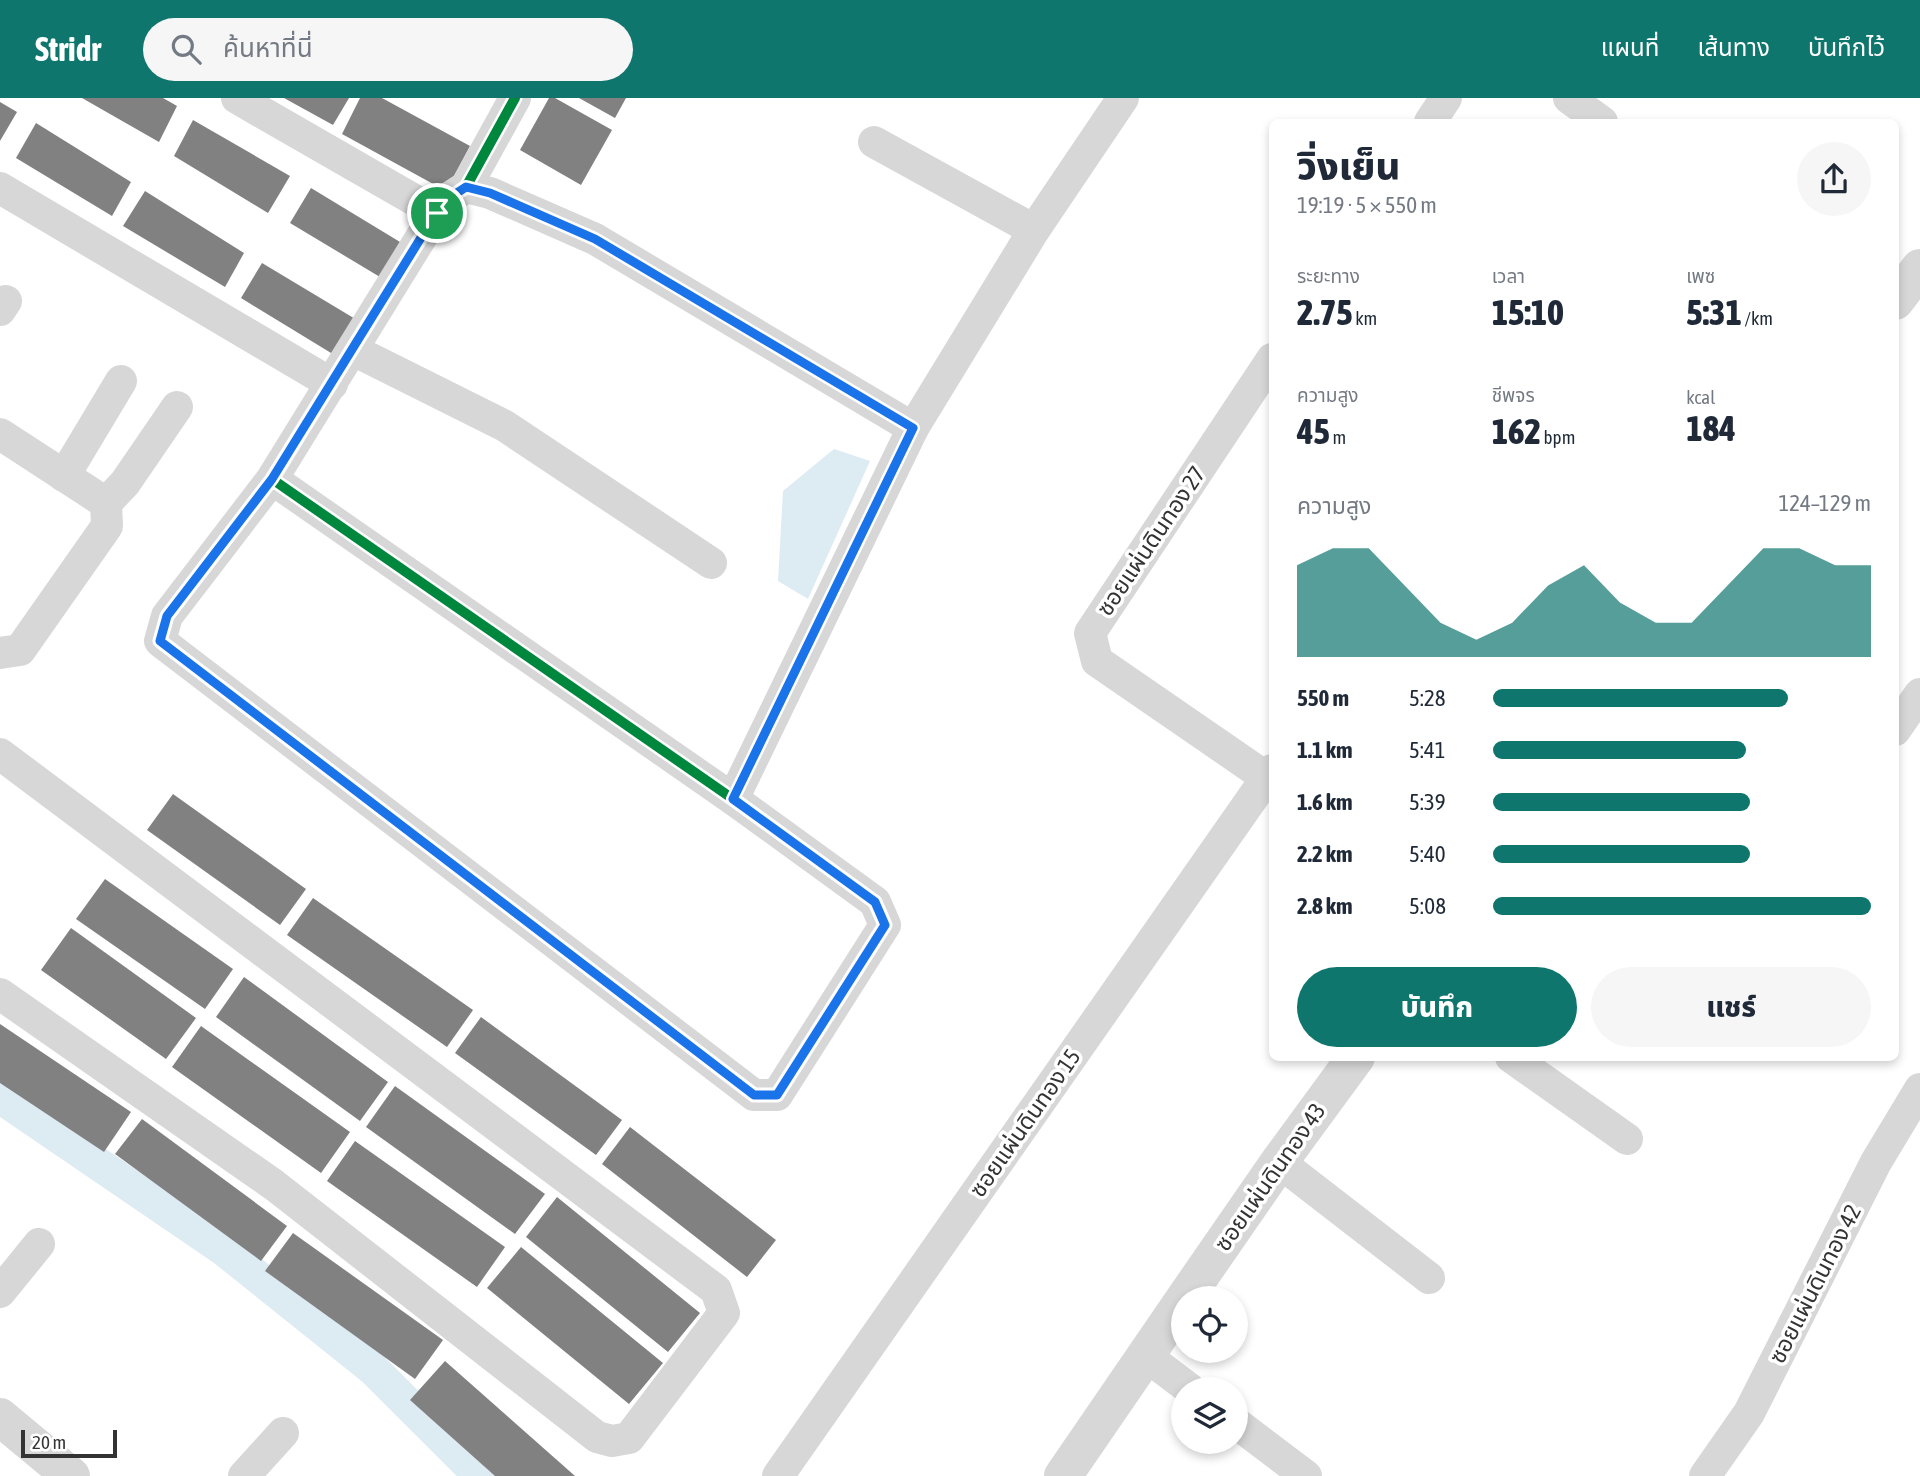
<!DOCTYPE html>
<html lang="th">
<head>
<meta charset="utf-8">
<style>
	:root { --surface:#fff; --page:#f6f6f7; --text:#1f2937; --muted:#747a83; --accent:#0f766e }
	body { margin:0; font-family:"Asap Condensed","Noto Sans Thai",sans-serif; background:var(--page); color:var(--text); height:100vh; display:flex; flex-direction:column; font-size:26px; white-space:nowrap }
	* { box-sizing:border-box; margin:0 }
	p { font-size:23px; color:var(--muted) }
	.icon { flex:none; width:38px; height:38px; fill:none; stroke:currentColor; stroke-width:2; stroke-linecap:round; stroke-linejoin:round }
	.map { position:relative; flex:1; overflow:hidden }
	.sheet { position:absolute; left:1269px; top:21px; width:630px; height:942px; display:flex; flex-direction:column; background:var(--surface); border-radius:10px; box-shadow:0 4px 10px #0003 }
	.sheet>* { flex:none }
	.tools { position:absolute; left:1171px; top:1188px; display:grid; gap:14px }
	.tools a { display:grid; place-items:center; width:77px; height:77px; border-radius:50%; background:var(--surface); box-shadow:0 4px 10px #0003; font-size:35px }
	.scale { position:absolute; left:21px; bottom:18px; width:96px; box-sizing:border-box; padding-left:7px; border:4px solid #333; border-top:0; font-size:19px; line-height:24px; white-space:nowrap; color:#333; -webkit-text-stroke:5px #fff; paint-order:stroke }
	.pin { position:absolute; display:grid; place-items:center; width:60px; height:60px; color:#fff; margin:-30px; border:4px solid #fff; border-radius:50%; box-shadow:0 2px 7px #0007 }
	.round { display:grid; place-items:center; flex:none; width:74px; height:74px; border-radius:37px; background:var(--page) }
	.summary { display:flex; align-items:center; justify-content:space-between; height:119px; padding:0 28px }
	h1 { font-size:38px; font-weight:800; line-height:52px }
	.metrics { display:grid; grid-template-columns:repeat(3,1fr); gap:10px; height:119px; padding:7px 28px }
	.metrics div { display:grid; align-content:center }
	.metrics b { font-size:35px; font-weight:800 }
	.metrics small { font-size:19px; font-weight:400 }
	.metrics p { font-size:19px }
	.chart { height:196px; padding:14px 28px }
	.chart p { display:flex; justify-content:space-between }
	.chart svg { width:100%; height:126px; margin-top:7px; fill:var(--accent); opacity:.7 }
	.button { display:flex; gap:14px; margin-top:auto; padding:14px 28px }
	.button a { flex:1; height:80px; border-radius:42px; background:var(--accent); color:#fff; font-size:28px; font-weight:800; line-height:80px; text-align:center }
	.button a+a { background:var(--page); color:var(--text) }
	ul { padding:0 28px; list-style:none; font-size:23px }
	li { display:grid; grid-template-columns:112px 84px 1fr; align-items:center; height:52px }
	li i { height:18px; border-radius:9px; background:var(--accent) }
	header { display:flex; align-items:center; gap:42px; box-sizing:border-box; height:98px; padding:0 35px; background:var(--accent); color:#fff }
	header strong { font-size:33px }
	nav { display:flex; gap:38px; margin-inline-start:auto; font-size:24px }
	.search { width:490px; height:63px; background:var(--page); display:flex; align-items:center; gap:18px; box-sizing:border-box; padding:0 24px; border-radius:38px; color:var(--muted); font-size:26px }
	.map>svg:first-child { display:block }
	.water { fill:#ddebf3 }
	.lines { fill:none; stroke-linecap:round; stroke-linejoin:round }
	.canal { stroke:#ddebf3; stroke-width:33 }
	.building { fill:#818181 }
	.minor { stroke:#d7d7d7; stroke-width:32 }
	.tertiary { stroke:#d7d7d7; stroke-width:38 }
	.cycleway-casing { stroke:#fff; stroke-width:15 }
	.cycleway { stroke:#00873e; stroke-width:10 }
	.route-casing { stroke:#fff; stroke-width:14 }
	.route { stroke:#1a73e8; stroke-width:9 }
	.labels { text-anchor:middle; stroke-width:7; stroke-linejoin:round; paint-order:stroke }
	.street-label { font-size:23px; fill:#333; stroke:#fff }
</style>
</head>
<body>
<header>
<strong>Stridr</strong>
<div class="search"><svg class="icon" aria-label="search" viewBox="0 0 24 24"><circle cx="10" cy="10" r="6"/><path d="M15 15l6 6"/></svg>ค้นหาที่นี่</div>
<nav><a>แผนที่</a><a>เส้นทาง</a><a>บันทึกไว้</a></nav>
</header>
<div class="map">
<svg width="1920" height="1378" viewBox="0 0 1920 1378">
	<rect width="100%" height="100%" fill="#fff"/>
	<!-- water -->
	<polygon class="water" points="834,351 870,363 808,501 778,483 783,393"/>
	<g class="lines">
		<!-- canal -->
		<polyline class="canal" points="0,999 223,1151 373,1271 480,1378"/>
	</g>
	<!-- building -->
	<g class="building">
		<polygon points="82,0 163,0 177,8 159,44"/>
		<polygon points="284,0 349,0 333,27"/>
		<polygon points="360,0 382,0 470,48 446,93 342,36"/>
		<polygon points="549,0 555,0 612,32 581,87 520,52"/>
		<polygon points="579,0 626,0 615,20"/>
		<polygon points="0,4 17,14 0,43"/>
		<polygon points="193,22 290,78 268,115 174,58"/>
		<polygon points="36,25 131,84 112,118 16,60"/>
		<polygon points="311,90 405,147 385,182 290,125"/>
		<polygon points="145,93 244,155 225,189 123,128"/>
		<polygon points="262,165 357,222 336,258 241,200"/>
		<polygon points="173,696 306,791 280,827 147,732"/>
		<polygon points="105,781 233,871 205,911 76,821"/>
		<polygon points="313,800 473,912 447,949 287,837"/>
		<polygon points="71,830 196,920 166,961 41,872"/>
		<polygon points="244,879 388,984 360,1023 216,919"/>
		<polygon points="481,919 622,1022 596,1057 455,955"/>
		<polygon points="0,926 131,1014 104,1054 0,985"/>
		<polygon points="201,928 350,1034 321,1075 172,969"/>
		<polygon points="395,988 545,1096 515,1136 366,1029"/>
		<polygon points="142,1021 287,1128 261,1163 115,1056"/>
		<polygon points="630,1029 776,1142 747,1179 602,1066"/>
		<polygon points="355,1043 505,1149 477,1189 327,1083"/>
		<polygon points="557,1099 700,1215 668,1254 526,1139"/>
		<polygon points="293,1135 443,1242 415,1281 265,1173"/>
		<polygon points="521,1149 663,1265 629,1306 487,1190"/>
		<polygon points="445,1263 575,1378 495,1378 410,1302"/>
	</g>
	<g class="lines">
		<!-- minor -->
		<g class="minor">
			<polyline points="237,0 437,115"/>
			<polyline points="1569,0 1602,24"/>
			<polyline points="1430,24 1446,0"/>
			<polyline points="874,44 1034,132"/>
			<polyline points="466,89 490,95 595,141 913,330"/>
			<polyline points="0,90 332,286"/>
			<polyline points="0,212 6,203"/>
			<polyline points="353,252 505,328 711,465"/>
			<polyline points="0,336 106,405 107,428 20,552 0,555"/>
			<polyline points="64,378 121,283"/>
			<polyline points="272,381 733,701 875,804 885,827 777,997 754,997 160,543 167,518 272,381 443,104 466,89 515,0"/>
			<polyline points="106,405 125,385 177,309"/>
			<polyline points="1895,632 1920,596"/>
			<polyline points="0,656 716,1192 724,1215 629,1340 612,1343 597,1339 274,1087 0,896"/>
			<polyline points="1267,680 1097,563 1090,535 1272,261"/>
			<polyline points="733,701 913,330 1034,132 1123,0"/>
			<polyline points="1511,959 1627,1041"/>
			<polyline points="1279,1064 1429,1180"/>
			<polyline points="0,1194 39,1146"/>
			<polyline points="1146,1258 1191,1292"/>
			<polyline points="1236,1325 1306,1378"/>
			<polyline points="244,1378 283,1335"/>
			<polyline points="778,1378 1272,672"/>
			<polyline points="1705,1378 1749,1315 1876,1064 1920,991"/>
		</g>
		<!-- tertiary -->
		<g class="tertiary">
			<polyline points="1895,203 1920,170"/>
			<polyline points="1185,1200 1279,1064 1356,959"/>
			<polyline points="0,1319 71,1378"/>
			<polyline points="1063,1378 1183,1203"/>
		</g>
		<defs>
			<polyline id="cycleway" points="272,381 733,701 875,804 885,827 777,997 754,997 160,543 167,518 272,381 443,104 466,89 515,0"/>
		</defs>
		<!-- cycleway casing -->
		<use href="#cycleway" class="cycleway-casing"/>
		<!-- cycleway -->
		<use href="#cycleway" class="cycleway"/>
	</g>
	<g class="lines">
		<defs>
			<polygon id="route" points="466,89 490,95 595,141 913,330 733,701 875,804 885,827 777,997 754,997 160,543 167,518 272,381 443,104"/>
		</defs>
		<!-- route casing -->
		<use href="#route" class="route-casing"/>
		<!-- route -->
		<use href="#route" class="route"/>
	</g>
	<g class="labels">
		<!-- street labels -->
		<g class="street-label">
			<text transform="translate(1151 443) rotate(-56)" y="8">ซอยแผ่นดินทอง 27</text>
			<text transform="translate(1025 1025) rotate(-55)" y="8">ซอยแผ่นดินทอง 15</text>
			<text transform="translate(1270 1079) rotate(-55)" y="8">ซอยแผ่นดินทอง 43</text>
			<text transform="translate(1815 1186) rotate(-63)" y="8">ซอยแผ่นดินทอง 42</text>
		</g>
	</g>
</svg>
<div class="tools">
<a><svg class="icon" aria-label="locate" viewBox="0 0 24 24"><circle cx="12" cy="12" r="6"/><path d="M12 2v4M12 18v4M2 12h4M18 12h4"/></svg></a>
<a><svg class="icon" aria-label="layers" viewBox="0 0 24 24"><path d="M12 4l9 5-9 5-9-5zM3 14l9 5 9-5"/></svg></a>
</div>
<div class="scale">20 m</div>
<div class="pin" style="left:437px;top:115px;background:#1e9e55"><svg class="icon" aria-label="arrive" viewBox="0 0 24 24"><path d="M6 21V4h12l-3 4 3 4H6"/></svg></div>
<section class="sheet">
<div class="summary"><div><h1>วิ่งเย็น</h1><p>19:19 · 5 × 550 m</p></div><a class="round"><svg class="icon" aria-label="share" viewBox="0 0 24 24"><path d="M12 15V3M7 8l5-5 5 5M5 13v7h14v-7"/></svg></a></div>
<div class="metrics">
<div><p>ระยะทาง</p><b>2.75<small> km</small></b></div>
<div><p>เวลา</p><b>15:10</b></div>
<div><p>เพซ</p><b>5:31<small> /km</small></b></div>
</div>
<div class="metrics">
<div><p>ความสูง</p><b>45<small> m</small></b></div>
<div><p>ชีพจร</p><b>162<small> bpm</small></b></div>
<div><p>kcal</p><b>184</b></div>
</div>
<div class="chart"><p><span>ความสูง</span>124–129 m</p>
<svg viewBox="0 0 160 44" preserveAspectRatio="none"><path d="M0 44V12L10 6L20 6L30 19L40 32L50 38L60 32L70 19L80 12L90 25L100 32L110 32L120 19L130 6L140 6L150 12L160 12V44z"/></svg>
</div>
<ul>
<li><b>550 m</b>5:28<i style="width:78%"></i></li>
<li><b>1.1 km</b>5:41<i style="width:67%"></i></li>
<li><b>1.6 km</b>5:39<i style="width:68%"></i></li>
<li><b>2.2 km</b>5:40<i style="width:68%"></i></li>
<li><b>2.8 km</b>5:08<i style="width:100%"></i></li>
</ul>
<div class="button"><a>บันทึก</a><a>แชร์</a></div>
</section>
</div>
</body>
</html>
